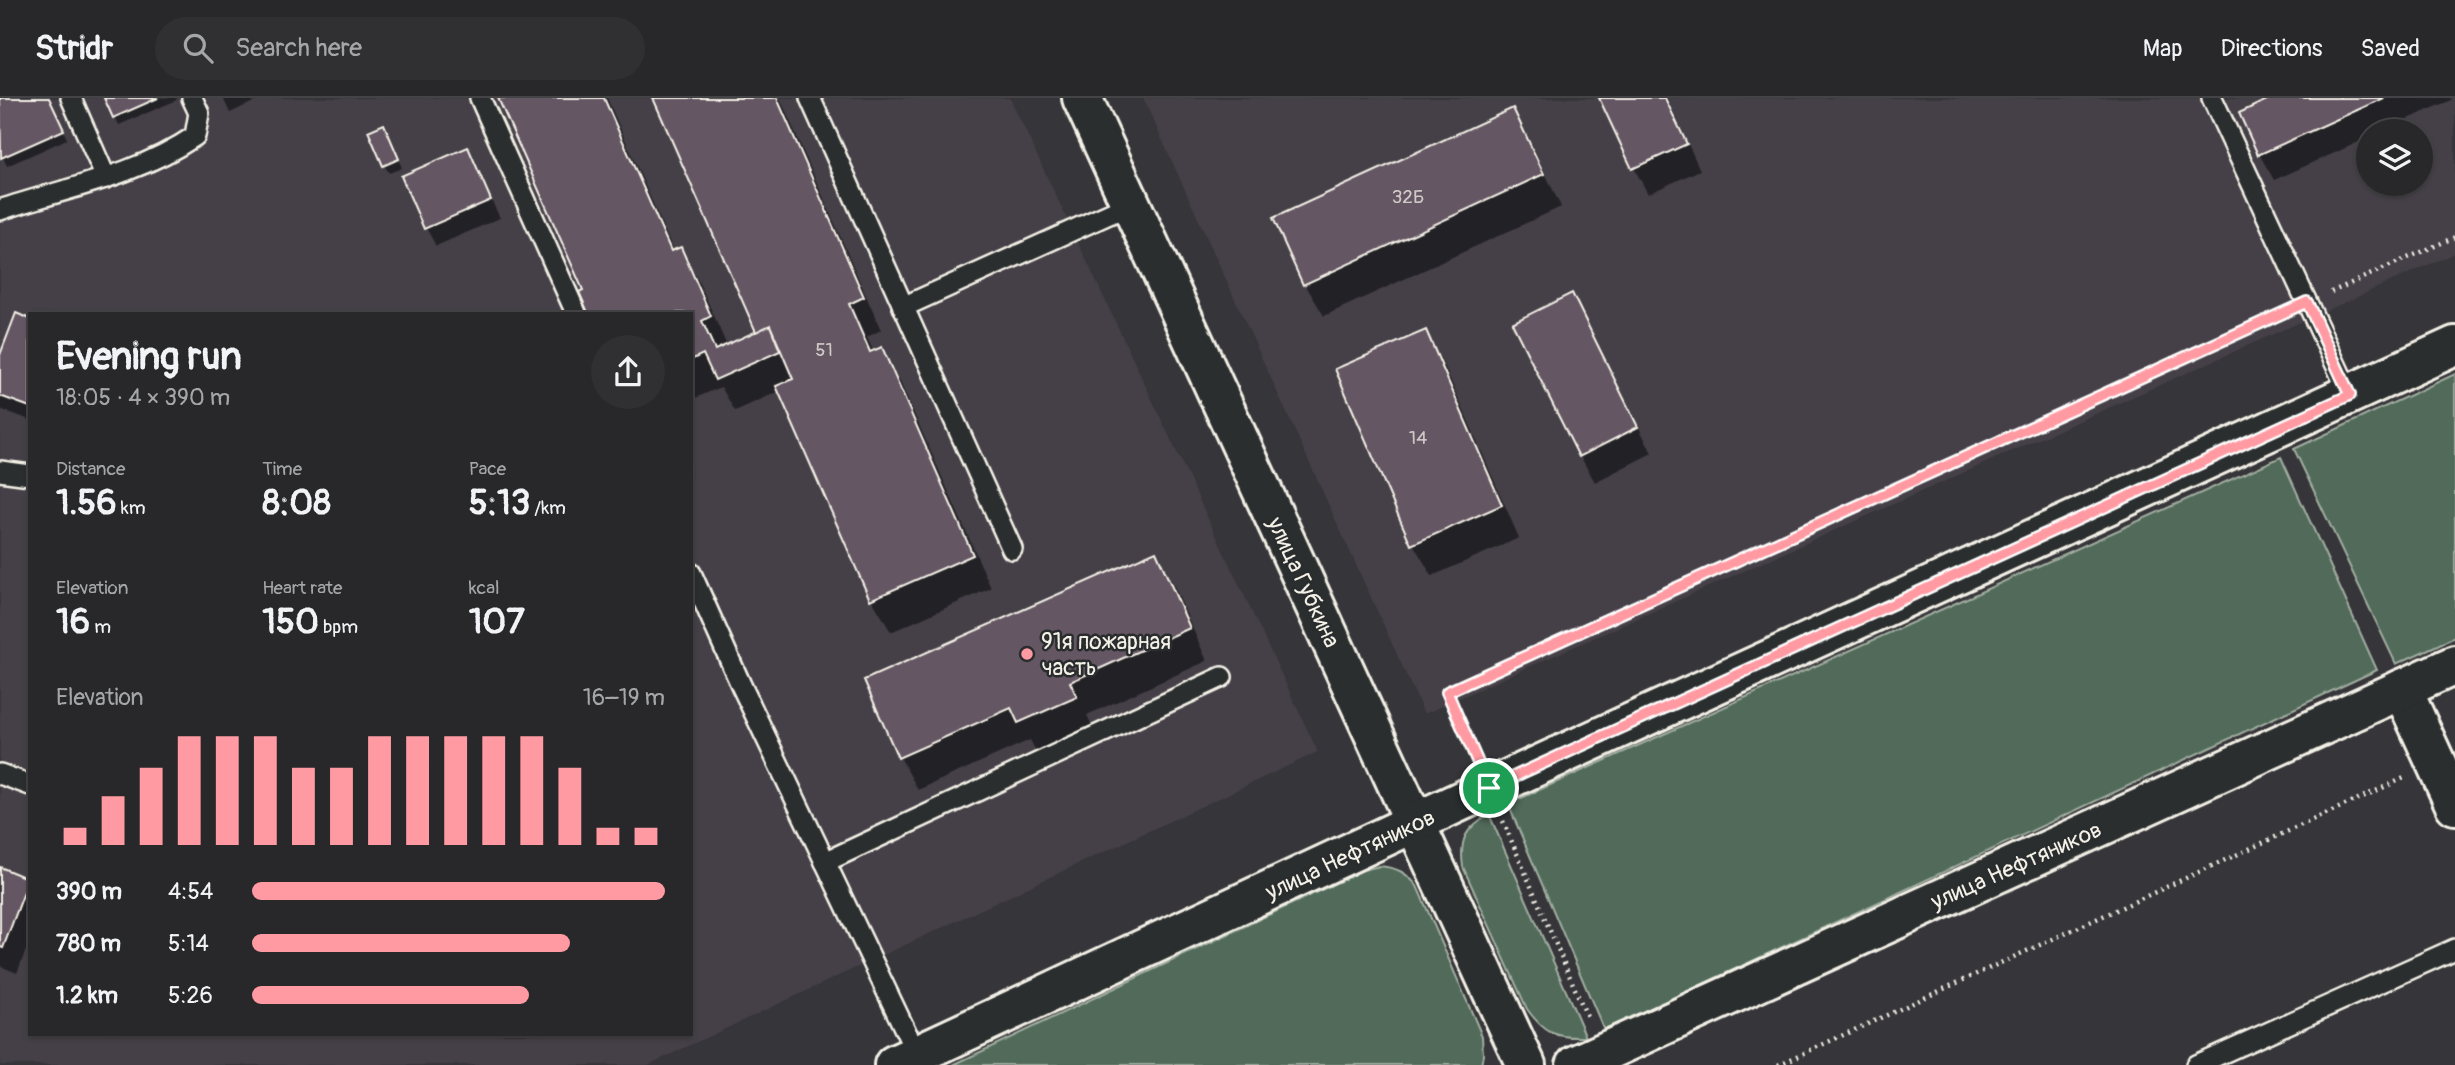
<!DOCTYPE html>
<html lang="en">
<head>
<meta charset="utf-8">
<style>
	:root { --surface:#28282b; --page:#303033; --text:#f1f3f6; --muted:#a5a6a9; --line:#444447; --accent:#ff9aa2 }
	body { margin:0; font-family:Pangolin,sans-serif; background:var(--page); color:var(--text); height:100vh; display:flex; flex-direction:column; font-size:26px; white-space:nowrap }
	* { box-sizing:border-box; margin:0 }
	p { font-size:23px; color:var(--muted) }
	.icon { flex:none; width:38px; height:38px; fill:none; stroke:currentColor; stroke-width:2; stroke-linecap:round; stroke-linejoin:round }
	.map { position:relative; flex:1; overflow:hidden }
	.panel { position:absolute; left:28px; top:214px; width:665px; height:724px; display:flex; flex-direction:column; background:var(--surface); border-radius:0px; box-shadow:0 2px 5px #0004,0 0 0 2px var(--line) }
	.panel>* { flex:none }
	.tools { position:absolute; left:2356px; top:21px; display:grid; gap:14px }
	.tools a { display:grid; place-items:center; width:77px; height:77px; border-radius:50%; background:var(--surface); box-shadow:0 2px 5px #0004,0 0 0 2px var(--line); font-size:35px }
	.pin { position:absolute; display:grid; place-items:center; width:60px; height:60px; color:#fff; margin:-30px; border:4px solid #fff; border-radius:50%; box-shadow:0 2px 7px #0007 }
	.round { display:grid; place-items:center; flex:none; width:74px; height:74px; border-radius:37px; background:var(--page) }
	.head { display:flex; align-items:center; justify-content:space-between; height:119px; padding:0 28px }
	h1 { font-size:38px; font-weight:700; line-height:52px }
	.figures { display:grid; grid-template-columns:repeat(3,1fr); gap:10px; height:119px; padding:7px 28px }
	.figures div { display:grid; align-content:center }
	.figures b { font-size:35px; font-weight:700 }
	.figures small { font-size:19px; font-weight:400 }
	.figures p { font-size:19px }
	.chart { height:196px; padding:14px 28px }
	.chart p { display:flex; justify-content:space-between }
	.chart svg { width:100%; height:126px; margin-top:7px; stroke:var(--accent); stroke-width:6 }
	ul { padding:0 28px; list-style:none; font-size:23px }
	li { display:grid; grid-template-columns:112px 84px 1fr; align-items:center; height:52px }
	li i { height:18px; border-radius:9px; background:var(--accent) }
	header { display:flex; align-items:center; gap:42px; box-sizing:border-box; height:98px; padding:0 35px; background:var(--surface); border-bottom:2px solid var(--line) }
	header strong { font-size:33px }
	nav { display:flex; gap:38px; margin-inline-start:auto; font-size:24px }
	.search { width:490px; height:63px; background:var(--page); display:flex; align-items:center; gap:18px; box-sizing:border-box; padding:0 24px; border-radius:38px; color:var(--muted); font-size:26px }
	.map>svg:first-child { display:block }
	.built { fill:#443f46; fill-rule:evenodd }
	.green { fill:#516b5a; stroke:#a2aea1; stroke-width:2 }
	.shadow { fill:#0007 }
	.building { fill:#655764; stroke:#f4f1e8; stroke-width:2 }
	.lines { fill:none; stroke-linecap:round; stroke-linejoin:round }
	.lane-casing { stroke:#f4f1e8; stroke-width:24 }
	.street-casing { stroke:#f4f1e8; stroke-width:44 }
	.secondary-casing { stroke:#f4f1e8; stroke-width:44 }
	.path { stroke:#f4f1e8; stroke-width:4.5; stroke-dasharray:2 5; stroke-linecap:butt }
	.lane { stroke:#2a2d2e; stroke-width:19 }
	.street { stroke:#2a2d2e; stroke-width:38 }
	.secondary { stroke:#2a2d2e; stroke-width:38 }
	.route-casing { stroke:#fff; stroke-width:14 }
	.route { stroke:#ff9aa2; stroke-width:9 }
	.poi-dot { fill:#ff9aa2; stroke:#2a2d2e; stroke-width:2.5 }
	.labels { text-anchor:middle; stroke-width:5; stroke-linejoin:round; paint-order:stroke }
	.number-label { font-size:19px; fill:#d0cac7 }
	.street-label { font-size:23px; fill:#f4f1e8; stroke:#2a2d2e }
	.poi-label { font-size:23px; fill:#f4f1e8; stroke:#2a2d2e; text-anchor:start }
</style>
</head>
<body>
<header>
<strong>Stridr</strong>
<div class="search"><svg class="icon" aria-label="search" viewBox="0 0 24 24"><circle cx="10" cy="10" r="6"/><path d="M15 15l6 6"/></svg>Search here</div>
<nav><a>Map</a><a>Directions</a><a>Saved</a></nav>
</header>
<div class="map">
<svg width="2455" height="967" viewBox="0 0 2455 967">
	<rect width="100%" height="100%" fill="#363539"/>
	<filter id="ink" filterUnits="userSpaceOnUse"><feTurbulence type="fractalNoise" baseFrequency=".0143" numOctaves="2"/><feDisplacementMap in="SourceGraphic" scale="14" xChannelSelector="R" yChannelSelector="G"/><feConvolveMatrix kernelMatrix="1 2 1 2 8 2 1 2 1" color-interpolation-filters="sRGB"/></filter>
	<g filter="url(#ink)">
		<!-- built -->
		<g class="built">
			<path d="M0 0H1010L1318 654 648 967H0ZM30 215H691V936H30Z"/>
			<path d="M1143 0H2455V155L1424 616ZM2368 33H2420V86H2368Z"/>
		</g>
		<!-- green -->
		<g class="green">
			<polygon points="2455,276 2455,539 2396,566 2294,351"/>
			<polygon points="2281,359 2377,572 1604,932 1508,706"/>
			<path d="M1489 716 1586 939C1555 940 1545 936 1527 911L1463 769C1459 741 1466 730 1489 716Z"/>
			<path d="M1380 768C1397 770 1406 774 1417 788L1482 938 1483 957 1481 967H953L1363 772Z"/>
		</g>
		<!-- shadow -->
		<g class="shadow">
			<polygon points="0,0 49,0 67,41 7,68 0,53"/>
			<polygon points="106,0 176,0 177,2 119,27"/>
			<polygon points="223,0 262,0 230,15"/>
			<polygon points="500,0 607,0 674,154 680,151 699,184 727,248 758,234 655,0 780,0 881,232 867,239 874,255 881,251 900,284 991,490 891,534 872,502 780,293 735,313 721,289 691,302 691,215 590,215 581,195 585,193"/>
			<polygon points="1601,0 1667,0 1700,72 1648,96 1634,70"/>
			<polygon points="2275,0 2450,0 2451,2 2382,33 2368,33 2368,40 2274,82 2259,56"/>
			<polygon points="1513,12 1531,45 1561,109 1324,218 1305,186"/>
			<polygon points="388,37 402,70 389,75 384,67"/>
			<polygon points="467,51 500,120 436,148 426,130"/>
			<polygon points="1571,197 1652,355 1595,384 1580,358"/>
			<polygon points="30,223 30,322 0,311 0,262"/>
			<polygon points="1425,234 1444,267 1519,440 1432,478 1413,446"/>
			<polygon points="1155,455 1174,488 1207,563 1087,617 1094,632 1038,657 1030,642 918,692 900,659"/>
			<polygon points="0,771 28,782 30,785 30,842 17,875 0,868"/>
		</g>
		<!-- building -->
		<g class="building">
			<polygon points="0,0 49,0 64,32 1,60"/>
			<polygon points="104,0 158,0 113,20"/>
			<polygon points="498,0 604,0 671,153 681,149 711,218 702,223 715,252 770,227 780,253 715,282 703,256 691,262 691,215 588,215 579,194 583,192"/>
			<polygon points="653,0 777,0 864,199 849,206 870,254 882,249 973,457 870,502 776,288 793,281 770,227 756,234"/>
			<polygon points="1599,0 1665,0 1687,46 1632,71"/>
			<polygon points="2271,0 2384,0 2258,57 2239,15"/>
			<polygon points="1513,10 1544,76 1303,187 1273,120"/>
			<polygon points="384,26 399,61 383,68 368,33"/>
			<polygon points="468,49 491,102 424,131 401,78"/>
			<polygon points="1572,195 1638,329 1579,359 1512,225"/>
			<polygon points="16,215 30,221 30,309 0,298 0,257"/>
			<polygon points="1426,232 1502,407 1411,447 1335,271"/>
			<polygon points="1156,453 1190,530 1070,584 1077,599 1018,625 1011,610 898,660 864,582"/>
			<polygon points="0,769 29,781 3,850 0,849"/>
		</g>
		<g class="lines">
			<defs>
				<g id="lane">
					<polyline points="71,0 106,80"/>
					<polyline points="480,0 576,215"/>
					<polyline points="810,0 1012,451"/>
					<polyline points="2212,0 2350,297"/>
					<path d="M0 112C66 90 136 78 195 38L199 15 192 0"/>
					<polyline points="903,209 1131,106"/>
					<polyline points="0,373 30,377"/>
					<polyline points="691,475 741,587 917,957"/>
					<polyline points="0,676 30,687"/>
					<polyline points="825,764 1222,579"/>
					<polyline points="2196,967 2455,851"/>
				</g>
				<polyline id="street" points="2402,591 2455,707"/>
				<g id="secondary">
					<polyline points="1082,0 1526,967"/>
					<polyline points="894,967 1489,690 2455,248"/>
					<polyline points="1576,967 2455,567"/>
				</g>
			</defs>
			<!-- lane casing -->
			<use href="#lane" class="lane-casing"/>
			<!-- street casing -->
			<use href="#street" class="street-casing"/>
			<!-- secondary casing -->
			<use href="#secondary" class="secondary-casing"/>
			<!-- path -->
			<g class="path">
				<polyline points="2331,194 2455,139"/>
				<polyline points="1474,657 1447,594 2281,216"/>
				<polyline points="1503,723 1588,921"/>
				<polyline points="1778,967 2404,680"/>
			</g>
			<!-- lane -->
			<use href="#lane" class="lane"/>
			<!-- street -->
			<use href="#street" class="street"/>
			<!-- secondary -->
			<use href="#secondary" class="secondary"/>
		</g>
	</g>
	<g class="lines" filter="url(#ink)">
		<defs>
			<polygon id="route" points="2307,204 2350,297 1489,690 1447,594"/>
		</defs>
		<!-- route casing -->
		<use href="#route" class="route-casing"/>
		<!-- route -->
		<use href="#route" class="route"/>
	</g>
	<!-- markers -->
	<circle class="poi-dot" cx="1027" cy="556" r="7"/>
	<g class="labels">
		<!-- number labels -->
		<g class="number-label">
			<text x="1408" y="105">32Б</text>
			<text x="824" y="258">51</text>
			<text x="1418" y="346">14</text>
		</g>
		<!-- street labels -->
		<g class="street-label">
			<text transform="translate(1304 484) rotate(65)" y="8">улица Губкина</text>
			<text transform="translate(1350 756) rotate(-25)" y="8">улица Нефтяников</text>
			<text transform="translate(2016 767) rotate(-24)" y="8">улица Нефтяников</text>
		</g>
		<!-- poi labels -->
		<g class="poi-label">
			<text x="1041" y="551">91я пожарная<tspan x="1041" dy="26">часть</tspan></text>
		</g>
	</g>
</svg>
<div class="tools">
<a><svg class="icon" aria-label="layers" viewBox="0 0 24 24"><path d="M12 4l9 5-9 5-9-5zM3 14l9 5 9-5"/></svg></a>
</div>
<div class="pin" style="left:1489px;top:690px;background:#1e9e55"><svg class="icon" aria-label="arrive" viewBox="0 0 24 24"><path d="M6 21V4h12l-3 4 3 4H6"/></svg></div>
<section class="panel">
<div class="head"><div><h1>Evening run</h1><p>18:05 · 4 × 390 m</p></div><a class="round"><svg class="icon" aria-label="share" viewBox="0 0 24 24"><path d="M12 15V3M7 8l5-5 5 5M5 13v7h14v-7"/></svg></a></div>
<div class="figures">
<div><p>Distance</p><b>1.56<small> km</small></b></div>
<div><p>Time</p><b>8:08</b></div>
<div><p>Pace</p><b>5:13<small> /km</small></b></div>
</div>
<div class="figures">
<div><p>Elevation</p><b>16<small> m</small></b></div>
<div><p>Heart rate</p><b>150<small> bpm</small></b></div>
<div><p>kcal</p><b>107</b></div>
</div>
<div class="chart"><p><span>Elevation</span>16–19 m</p>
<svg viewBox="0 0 160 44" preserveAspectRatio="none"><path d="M5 44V38M15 44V27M25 44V17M35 44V6M45 44V6M55 44V6M65 44V17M75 44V17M85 44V6M95 44V6M105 44V6M115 44V6M125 44V6M135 44V17M145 44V38M155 44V38"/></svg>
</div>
<ul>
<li><b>390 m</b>4:54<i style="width:100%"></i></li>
<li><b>780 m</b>5:14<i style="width:77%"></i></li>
<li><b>1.2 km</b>5:26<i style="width:67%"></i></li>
</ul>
</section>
</div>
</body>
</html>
